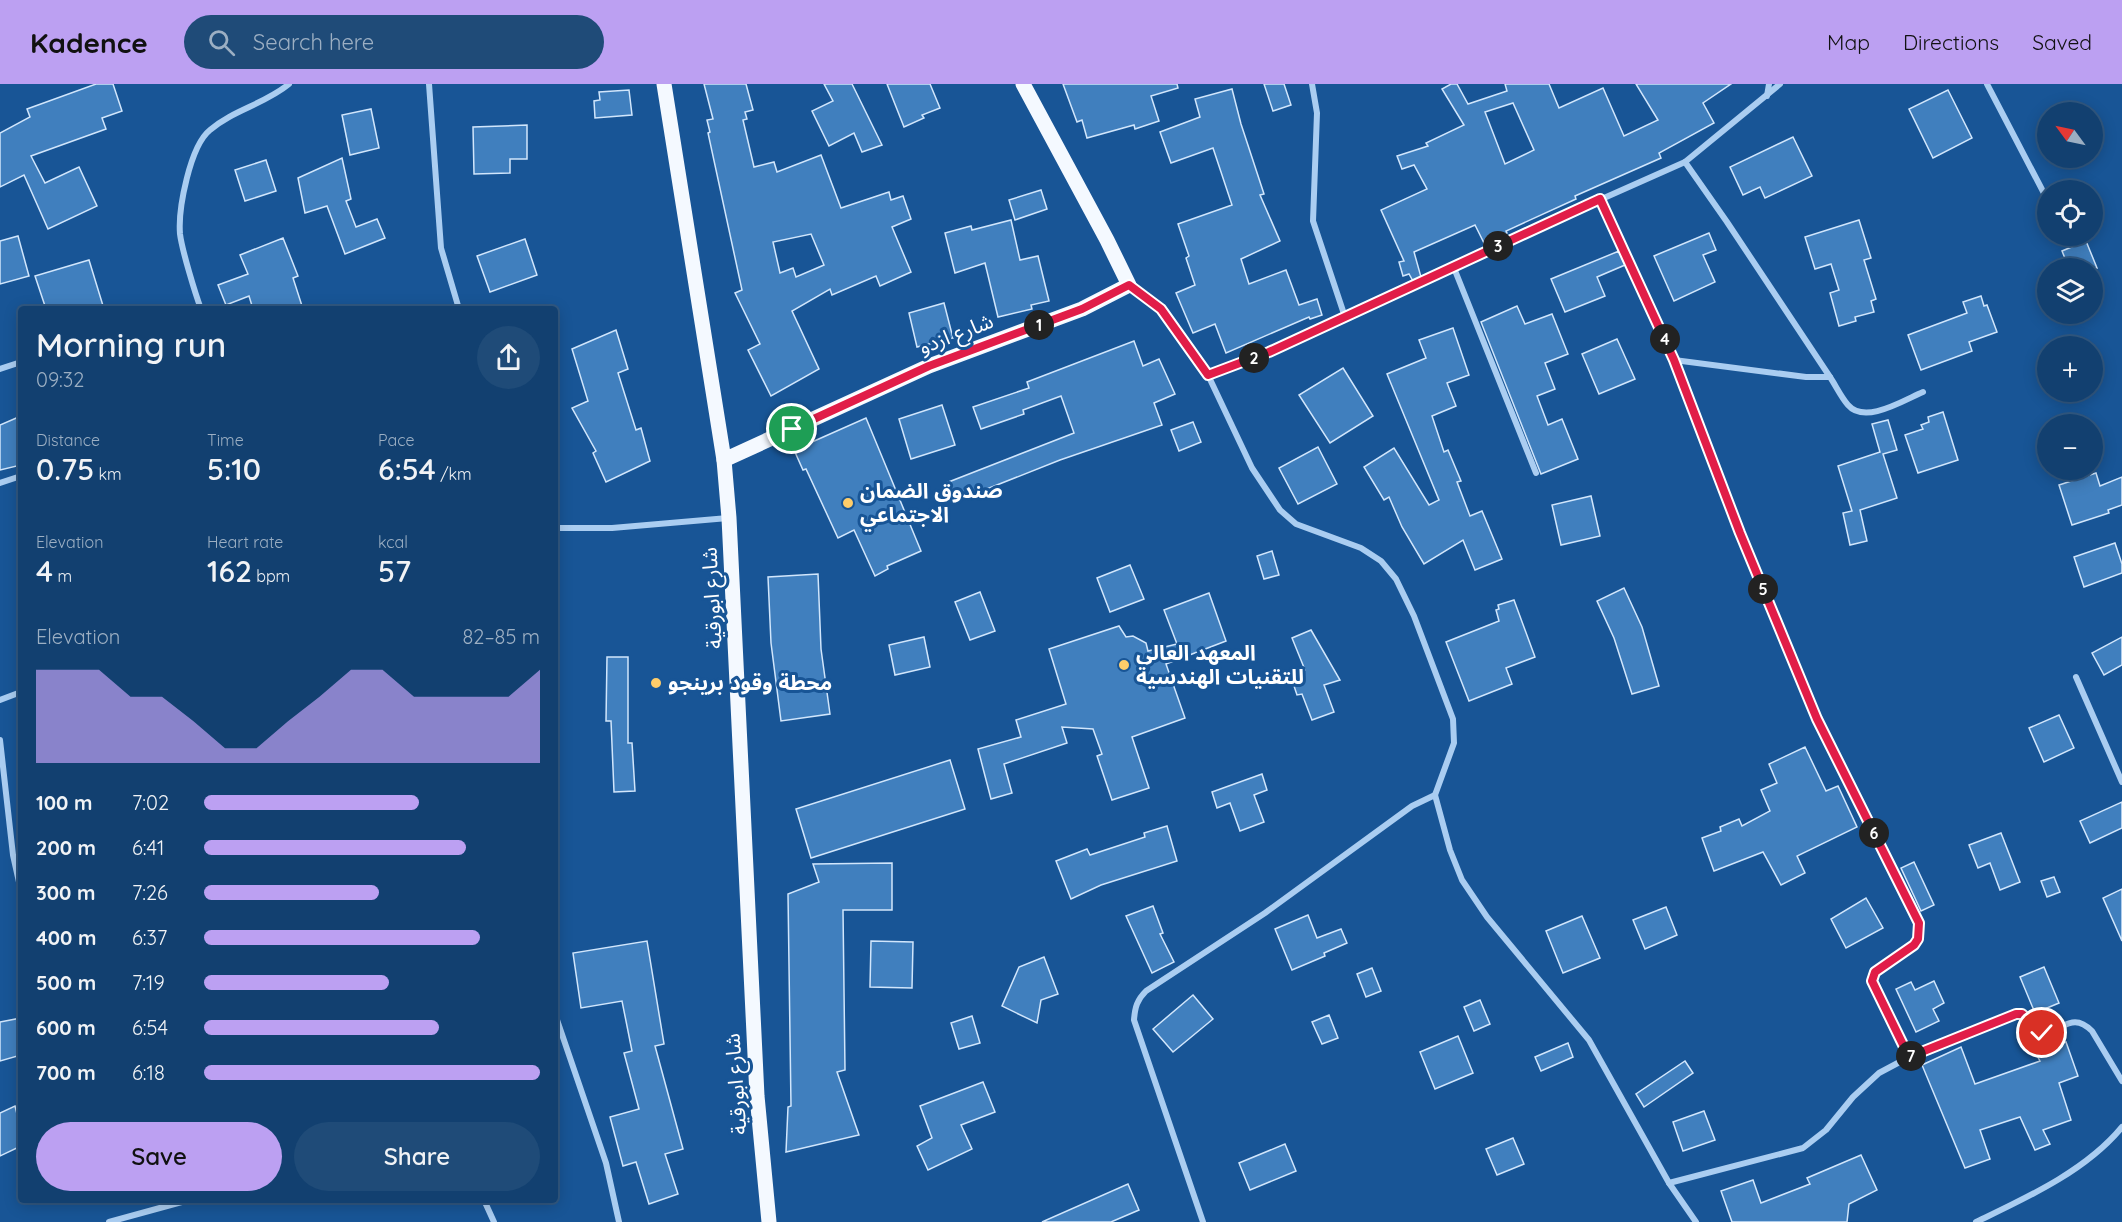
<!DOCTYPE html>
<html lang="en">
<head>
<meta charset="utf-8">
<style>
	:root { --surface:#124070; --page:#1f4b78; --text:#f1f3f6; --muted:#9cafc3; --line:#315983; --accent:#bca0f2 }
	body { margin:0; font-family:Quicksand,"Noto Sans Arabic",sans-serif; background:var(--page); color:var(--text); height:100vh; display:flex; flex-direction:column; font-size:22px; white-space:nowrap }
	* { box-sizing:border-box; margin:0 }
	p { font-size:20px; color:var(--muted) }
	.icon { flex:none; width:33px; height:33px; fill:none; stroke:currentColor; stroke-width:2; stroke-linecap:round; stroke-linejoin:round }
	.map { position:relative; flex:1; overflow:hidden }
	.sheet { position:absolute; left:18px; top:222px; width:540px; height:897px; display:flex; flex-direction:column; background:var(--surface); border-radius:6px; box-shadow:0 3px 15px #0003,0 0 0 2px var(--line) }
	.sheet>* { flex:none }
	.needle { width:39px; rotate:303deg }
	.buttons { position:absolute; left:2037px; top:18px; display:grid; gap:12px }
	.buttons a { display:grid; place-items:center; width:66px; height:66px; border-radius:50%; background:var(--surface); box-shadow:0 3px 15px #0003,0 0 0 2px var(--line); font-size:30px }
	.pin { position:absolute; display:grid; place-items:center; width:51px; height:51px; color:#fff; margin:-26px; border:3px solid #fff; border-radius:50%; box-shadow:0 2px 6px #0007 }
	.km { position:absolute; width:30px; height:30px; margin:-15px; border-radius:50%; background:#222; color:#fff; font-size:16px; line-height:30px; text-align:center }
	.round { display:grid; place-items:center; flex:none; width:63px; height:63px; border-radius:32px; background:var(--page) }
	.summary { display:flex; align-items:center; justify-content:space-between; height:102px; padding:0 18px }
	h1 { font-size:33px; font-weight:600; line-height:45px }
	.figures { display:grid; grid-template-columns:repeat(3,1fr); gap:9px; height:102px; padding:6px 18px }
	.figures div { display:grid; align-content:center }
	.figures b { font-size:30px; font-weight:600 }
	.figures small { font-size:16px; font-weight:400 }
	.figures p { font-size:16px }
	.chart { height:168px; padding:12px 18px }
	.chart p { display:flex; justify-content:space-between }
	.chart svg { width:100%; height:108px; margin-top:6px; fill:var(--accent); opacity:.7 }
	.cta { display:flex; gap:12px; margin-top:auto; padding:12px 18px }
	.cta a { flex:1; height:69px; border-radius:36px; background:var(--accent); color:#111; font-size:24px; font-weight:600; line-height:69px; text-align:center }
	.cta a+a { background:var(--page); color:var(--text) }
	ul { padding:0 18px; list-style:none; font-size:20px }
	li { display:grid; grid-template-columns:96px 72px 1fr; align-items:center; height:45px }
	li i { height:15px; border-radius:8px; background:var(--accent) }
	header { display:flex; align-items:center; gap:36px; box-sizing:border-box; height:84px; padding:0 30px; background:var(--accent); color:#111 }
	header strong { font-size:28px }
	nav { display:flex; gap:33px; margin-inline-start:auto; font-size:21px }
	.search { width:420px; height:54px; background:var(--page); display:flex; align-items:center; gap:15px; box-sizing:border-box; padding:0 21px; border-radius:33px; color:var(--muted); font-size:22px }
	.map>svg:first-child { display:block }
	.building { fill:#407fbe; stroke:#d1e6fc; stroke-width:1.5; fill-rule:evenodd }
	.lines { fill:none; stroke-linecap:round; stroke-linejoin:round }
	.minor { stroke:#aacdf1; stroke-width:6 }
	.primary { stroke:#f4f9ff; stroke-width:15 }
	.route-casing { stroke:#fff; stroke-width:12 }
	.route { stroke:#e11d48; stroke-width:8 }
	.poi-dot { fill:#ffcd6a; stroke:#185596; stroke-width:2 }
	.labels { text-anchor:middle; stroke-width:6; stroke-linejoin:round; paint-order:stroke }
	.street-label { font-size:21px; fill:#fff; stroke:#185596 }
	.poi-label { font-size:21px; font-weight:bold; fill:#fff; stroke:#185596; text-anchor:start }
</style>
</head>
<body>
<header>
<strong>Kadence</strong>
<div class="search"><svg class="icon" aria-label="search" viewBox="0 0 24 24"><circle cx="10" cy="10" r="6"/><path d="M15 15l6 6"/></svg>Search here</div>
<nav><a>Map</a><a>Directions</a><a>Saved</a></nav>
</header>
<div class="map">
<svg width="2122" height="1138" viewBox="0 0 2122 1138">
	<rect width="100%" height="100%" fill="#185596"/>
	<!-- building -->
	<g class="building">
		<polygon points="96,0 113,0 122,27 102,34 106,45 31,72 45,99 79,83 97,122 48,145 24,91 0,103 0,49 30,33 27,25"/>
		<path d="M704 0H746L753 26 745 28 747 35 743 36 754 83 774 78 777 88 821 71 841 124 889 108 891 116 903 112 911 135 892 143 911 188 880 202 876 192 832 211 830 205 792 227 819 285 771 312 748 266 760 260 735 209 742 206 708 49 710 48 707 36 713 35ZM811 150 824 181 796 193 793 184 780 189 773 158Z"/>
		<polygon points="824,0 852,0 882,61 862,68 854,49 829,62 812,27 833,17"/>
		<polygon points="887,0 930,0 940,24 922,31 924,34 904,43"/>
		<polygon points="1063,0 1177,0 1178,4 1151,12 1159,37 1135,45 1134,41 1087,54 1082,36 1077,38"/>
		<polygon points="1264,0 1284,0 1291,21 1273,27"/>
		<path d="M1451 0H1457L1468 20 1507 7 1505 0H1549L1559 24 1603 4 1624 52 1658 36 1636 0H1731L1703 19 1714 39 1659 69 1661 74 1575 112 1576 115 1506 147 1507 149 1485 161 1475 141 1414 168 1421 193 1413 197 1409 190 1403 192 1399 178 1404 177 1381 126 1427 105 1414 81 1402 85 1397 72 1428 62 1426 59 1464 41 1442 5ZM1513 19 1534 66 1505 80 1485 28Z"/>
		<polygon points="1232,5 1241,40 1264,110 1260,111 1280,157 1241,175 1249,200 1286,186 1299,221 1317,215 1322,231 1310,235 1309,233 1226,269 1215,240 1193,249 1176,209 1195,201 1186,174 1189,172 1178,140 1232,121 1213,64 1171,79 1160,48 1200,33 1195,15"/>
		<polygon points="629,6 632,31 595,34 594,17 600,16 599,8"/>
		<polygon points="1948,6 1972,54 1933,74 1909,25"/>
		<polygon points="371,25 379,64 350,71 342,31"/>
		<polygon points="527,41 527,75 510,75 510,89 474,90 473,43"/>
		<polygon points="1793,53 1812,92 1765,114 1760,103 1743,111 1730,83"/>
		<polygon points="342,74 351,115 346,117 356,143 377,135 385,154 345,170 327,122 305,129 298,94"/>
		<polygon points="266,76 276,107 245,117 235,86"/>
		<polygon points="1041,106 1047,125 1015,136 1009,116"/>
		<polygon points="1011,136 1020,176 1038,172 1049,217 1031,221 1032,225 998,233 985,179 955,189 945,149 971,142 972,146"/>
		<polygon points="1859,136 1871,174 1864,176 1876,215 1871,217 1874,228 1855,233 1856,237 1839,242 1830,209 1839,206 1831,180 1815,185 1805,153"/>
		<polygon points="1709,149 1716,166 1703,171 1715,198 1674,217 1654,172"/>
		<polygon points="18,152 29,192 0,200 0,157"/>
		<polygon points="283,154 298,192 293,194 303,225 253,225 249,212 226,221 218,201 248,190 240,171"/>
		<polygon points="525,155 537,191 490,208 477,172"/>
		<polygon points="2086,157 2097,184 2069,184 2062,167"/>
		<polygon points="1619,167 1625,181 1597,193 1605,212 1565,228 1551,195"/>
		<polygon points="89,176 104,225 46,225 35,192"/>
		<polygon points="1981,212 1984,222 1987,221 1997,248 1969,258 1972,267 1921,286 1908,251 1967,229 1963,218"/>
		<polygon points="944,219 953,254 917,263 909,229"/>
		<polygon points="1517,222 1525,240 1552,230 1568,270 1545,279 1555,305 1537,312 1548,341 1562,335 1578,375 1541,390 1481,238"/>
		<polygon points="1453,244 1469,291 1447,299 1456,322 1432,332 1444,368 1448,366 1461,397 1457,398 1470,432 1482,427 1502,475 1475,486 1463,456 1424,480 1402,443 1389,413 1384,416 1364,383 1394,364 1429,421 1439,416 1387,290 1426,274 1419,256"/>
		<polygon points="616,246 628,285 618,289 636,346 641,344 650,377 606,398 593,369 596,367 572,324 588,317 572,265"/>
		<polygon points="1617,255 1635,295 1599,310 1582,270"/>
		<polygon points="1134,257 1143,282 1159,275 1175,310 1154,319 1162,341 1060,376 954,418 946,399 1074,349 1061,312 1023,326 1024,330 981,345 973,323 1029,304 1027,298"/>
		<polygon points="1343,284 1373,332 1330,359 1299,311"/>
		<polygon points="942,321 955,361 911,375 899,335"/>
		<polygon points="1943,328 1958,376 1918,389 1905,351 1923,345 1921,341 1929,338 1928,333"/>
		<polygon points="21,332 21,381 0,386 0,341"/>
		<polygon points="866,334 921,467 887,482 888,485 875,492 854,446 838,454 806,385 803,386 794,366"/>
		<polygon points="1888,336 1897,366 1883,370 1897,414 1860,426 1867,457 1850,461 1843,429 1852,427 1838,382 1880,368 1872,340"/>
		<polygon points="1193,338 1201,358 1179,367 1171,346"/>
		<polygon points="1318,363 1337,400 1298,420 1279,384"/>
		<polygon points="2096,389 2100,402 2122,393 2122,421 2108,426 2109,429 2072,441 2059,401"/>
		<polygon points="1591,412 1600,452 1561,461 1552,421"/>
		<polygon points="2115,459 2122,480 2122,489 2084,503 2074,473"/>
		<polygon points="1272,467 1279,491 1264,495 1257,472"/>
		<polygon points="1130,481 1144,515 1110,528 1097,494"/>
		<polygon points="818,490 821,565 830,630 781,637 771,559 768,493"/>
		<polygon points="1624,504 1642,543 1659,602 1632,610 1614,554 1597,517"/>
		<polygon points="980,508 995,547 970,556 955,518"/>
		<polygon points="1209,509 1226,557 1166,580 1185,634 1132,653 1149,704 1112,716 1097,672 1102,670 1093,645 1062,643 1067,659 1004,680 1012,709 991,715 978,665 1021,653 1016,636 1066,620 1049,565 1119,542 1126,553 1133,552 1146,559 1148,567 1177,560 1164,526"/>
		<polygon points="1514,516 1535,573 1506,584 1512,600 1469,617 1446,558 1499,537 1496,526 1499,525 1498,521"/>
		<polygon points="1311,546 1340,596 1324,601 1334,628 1312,636 1302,610 1297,611 1290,590 1305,586 1292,554"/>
		<polygon points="924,553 930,583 895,591 889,561"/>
		<polygon points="2122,553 2122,581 2104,591 2092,569"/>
		<polygon points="607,573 628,573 628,659 632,659 635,707 614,708 611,637 606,637"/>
		<polygon points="2059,631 2074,664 2044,678 2029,644"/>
		<polygon points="1805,663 1826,707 1838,702 1857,743 1797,772 1805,789 1781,801 1763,768 1714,787 1702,754 1721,747 1720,743 1739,735 1742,742 1770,727 1761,706 1777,699 1769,680"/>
		<polygon points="950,676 965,725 811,774 796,725"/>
		<polygon points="1262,690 1267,706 1254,711 1264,738 1240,747 1230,719 1217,724 1212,708"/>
		<polygon points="2122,718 2122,744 2090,759 2080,737"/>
		<polygon points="1167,742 1177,777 1101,801 1071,815 1056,777 1087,765 1090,771 1145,753 1144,749"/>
		<polygon points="2001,749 2020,798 2000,806 1990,779 1978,784 1969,761"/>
		<polygon points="1914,778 1934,821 1921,827 1901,784"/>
		<polygon points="892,779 892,826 843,826 845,986 837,988 859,1051 786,1068 788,1023 791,1022 788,810 819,798 813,780"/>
		<polygon points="2054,793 2060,808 2047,813 2041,797"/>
		<polygon points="2122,805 2122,857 2103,814"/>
		<polygon points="1866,814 1883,844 1846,864 1831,835"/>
		<polygon points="1153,822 1163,849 1160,850 1174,878 1152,889 1126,832"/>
		<polygon points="1666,823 1677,851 1645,865 1633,836"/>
		<polygon points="1308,831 1317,854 1341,845 1347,859 1324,869 1325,872 1292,886 1275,845"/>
		<polygon points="1582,832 1600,874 1563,889 1546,847"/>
		<polygon points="647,857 664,960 655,962 683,1065 665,1070 678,1110 649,1120 636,1078 623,1082 610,1033 639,1025 624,969 632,967 622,917 581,924 573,869"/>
		<polygon points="871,857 913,858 912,904 870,903"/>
		<polygon points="1044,873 1058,910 1041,916 1037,939 1002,922 1019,883"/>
		<polygon points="2044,883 2059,919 2035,929 2020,893"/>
		<polygon points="1372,884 1381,907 1366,913 1357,890"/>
		<polygon points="1934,897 1944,919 1933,925 1939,937 1916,948 1896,905 1911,898 1915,906"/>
		<polygon points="1193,911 1213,935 1173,968 1153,945"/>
		<polygon points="1480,916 1490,940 1474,947 1464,923"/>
		<polygon points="1329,931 1338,954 1322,960 1312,938"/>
		<polygon points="972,932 980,959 959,965 951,939"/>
		<polygon points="21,934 21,971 0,977 0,938"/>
		<polygon points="1458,952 1473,989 1435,1005 1420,968"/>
		<polygon points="2066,958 2078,992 2059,999 2071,1036 2043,1046 2050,1060 2035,1066 2020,1033 1980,1046 1990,1075 1965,1084 1922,981 1961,963 1975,1000 2040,977 2035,968"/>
		<polygon points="1568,959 1573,973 1541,987 1535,973"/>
		<polygon points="1685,977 1693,989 1644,1023 1636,1010"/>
		<polygon points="983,998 995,1028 961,1041 972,1065 928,1086 917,1062 932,1054 920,1022"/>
		<polygon points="15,1022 21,1046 21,1062 0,1072 0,1029"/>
		<polygon points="1704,1027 1715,1056 1683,1067 1673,1038"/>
		<polygon points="1513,1054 1524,1080 1497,1091 1486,1065"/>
		<polygon points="1285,1060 1296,1087 1250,1106 1239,1079"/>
		<polygon points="1861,1071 1877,1106 1849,1120 1847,1138 1732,1138 1721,1107 1753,1096 1761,1119 1810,1100 1807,1094"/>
		<polygon points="1128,1100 1139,1126 1111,1138 1042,1138"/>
	</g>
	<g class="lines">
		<!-- minor -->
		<g class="minor">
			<polyline points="429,0 441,164 459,225"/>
			<polyline points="1312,0 1317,29 1313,137 1345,233"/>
			<polyline points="1987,0 2048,117"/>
			<polyline points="1767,12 1769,0"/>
			<polyline points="1685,78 1727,138 1830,293"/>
			<polyline points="1601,115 1674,276 1740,449 1817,635 1919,839 1918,854 1914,861 1875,888 1872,896 1909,973"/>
			<polyline points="1454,184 1536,389"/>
			<polyline points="1129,202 1161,225 1208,291 1252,384 1280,426 1296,440 1361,464 1381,477 1396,495 1414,532 1453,635 1454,659 1435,711 1450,766 1462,796 1487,833 1589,956 1669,1099 1696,1138"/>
			<path d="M201 225C195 209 182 166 180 150 178 125 190 62 210 46 233 26 265 20 289 0"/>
			<path d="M1674 276 1806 293H1830C1836 302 1841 313 1848 321 1865 341 1904 316 1923 308"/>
			<polyline points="0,285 21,278"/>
			<polyline points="1208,291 1269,269 1454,184 1523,150 1685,78 1780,0"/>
			<polyline points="0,399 21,392"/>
			<polyline points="555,444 612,444 728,434"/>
			<polyline points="2076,593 2122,698"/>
			<polyline points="0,616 21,608"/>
			<polyline points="0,656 13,771 21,807"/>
			<polyline points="555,930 606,1079 619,1138"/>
			<path d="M1669 1099 1803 1064 1826 1046 1853 1013 1879 989 1909 973 2016 930H2022L2042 949C2063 947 2072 927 2092 947L2122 997"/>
			<polyline points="484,1116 494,1138"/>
			<polyline points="109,1138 189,1116"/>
			<path d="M1203 1138 1134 936C1135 923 1137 916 1146 907L1265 829 1412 722 1435 711"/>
			<path d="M1976 1138C2026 1114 2086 1087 2122 1043"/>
		</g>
		<!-- primary -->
		<g class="primary">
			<polyline points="664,0 724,376 729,434 757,1012 769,1138"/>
			<polyline points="724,376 929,282 1082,225 1129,201 1107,156 1023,0"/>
		</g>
	</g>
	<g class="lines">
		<defs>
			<polyline id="route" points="792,345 929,282 1082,225 1129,201 1161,225 1208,291 1269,268 1600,115 1674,276 1740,449 1817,635 1919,839 1918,855 1914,861 1875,888 1872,897 1909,973 2016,930 2022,930 2042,949"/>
		</defs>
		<!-- route casing -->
		<use href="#route" class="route-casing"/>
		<!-- route -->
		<use href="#route" class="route"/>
	</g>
	<!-- markers -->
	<g class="poi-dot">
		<circle cx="848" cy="419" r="6"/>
		<circle cx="1124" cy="581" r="6"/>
		<circle cx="656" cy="599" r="6"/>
	</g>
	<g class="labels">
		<!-- street labels -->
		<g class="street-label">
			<text transform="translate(956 250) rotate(-21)" y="7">شارع ازدو</text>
			<text transform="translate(712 514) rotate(-93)" y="7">شارع ابورقية</text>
			<text transform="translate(736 1000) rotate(-94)" y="7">شارع ابورقية</text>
		</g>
		<!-- poi labels -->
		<g class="poi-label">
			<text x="860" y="414">صندوق الضمان<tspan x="860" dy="24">الاجتماعي</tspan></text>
			<text x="1136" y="576">المعهد العالي<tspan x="1136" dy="24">للتقنيات الهندسية</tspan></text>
			<text x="668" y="606">محطة وقود برينجو</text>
		</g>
	</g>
</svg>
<div class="buttons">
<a><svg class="needle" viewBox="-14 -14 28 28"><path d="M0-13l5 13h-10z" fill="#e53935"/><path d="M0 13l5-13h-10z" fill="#9cafc3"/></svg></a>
<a><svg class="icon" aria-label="locate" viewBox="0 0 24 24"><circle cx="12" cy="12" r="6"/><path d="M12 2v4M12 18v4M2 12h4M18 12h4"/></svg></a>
<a><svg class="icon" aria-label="layers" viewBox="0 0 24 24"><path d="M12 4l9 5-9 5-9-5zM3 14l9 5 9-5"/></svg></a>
<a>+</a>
<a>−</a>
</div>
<div class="pin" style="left:792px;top:345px;background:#1e9e55"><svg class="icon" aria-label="arrive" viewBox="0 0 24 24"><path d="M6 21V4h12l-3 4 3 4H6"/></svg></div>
<div class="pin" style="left:2042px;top:949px;background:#d93025"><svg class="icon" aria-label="check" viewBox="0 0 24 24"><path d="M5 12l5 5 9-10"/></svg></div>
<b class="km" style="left:1039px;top:241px">1</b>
<b class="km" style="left:1254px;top:274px">2</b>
<b class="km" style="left:1498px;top:162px">3</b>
<b class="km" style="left:1665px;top:255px">4</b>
<b class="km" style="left:1763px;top:505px">5</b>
<b class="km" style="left:1874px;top:749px">6</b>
<b class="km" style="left:1911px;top:972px">7</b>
<section class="sheet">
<div class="summary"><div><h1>Morning run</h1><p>09:32</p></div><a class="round"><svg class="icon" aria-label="share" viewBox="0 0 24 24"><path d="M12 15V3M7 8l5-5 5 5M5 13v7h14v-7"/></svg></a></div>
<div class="figures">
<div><p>Distance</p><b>0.75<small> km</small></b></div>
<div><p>Time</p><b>5:10</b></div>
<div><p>Pace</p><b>6:54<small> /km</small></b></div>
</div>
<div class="figures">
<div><p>Elevation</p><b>4<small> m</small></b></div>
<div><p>Heart rate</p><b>162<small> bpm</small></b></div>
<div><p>kcal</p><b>57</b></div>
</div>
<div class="chart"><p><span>Elevation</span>82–85 m</p>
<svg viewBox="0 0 160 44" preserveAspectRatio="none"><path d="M0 44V6L10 6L20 6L30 17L40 17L50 27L60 38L70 38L80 27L90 17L100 6L110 6L120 17L130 17L140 17L150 17L160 6V44z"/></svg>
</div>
<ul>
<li><b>100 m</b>7:02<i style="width:64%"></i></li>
<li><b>200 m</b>6:41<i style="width:78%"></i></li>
<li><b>300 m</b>7:26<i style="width:52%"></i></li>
<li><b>400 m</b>6:37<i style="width:82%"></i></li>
<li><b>500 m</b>7:19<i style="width:55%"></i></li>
<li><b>600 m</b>6:54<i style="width:70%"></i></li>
<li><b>700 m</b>6:18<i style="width:100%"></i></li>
</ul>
<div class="cta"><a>Save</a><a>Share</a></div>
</section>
</div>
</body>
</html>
